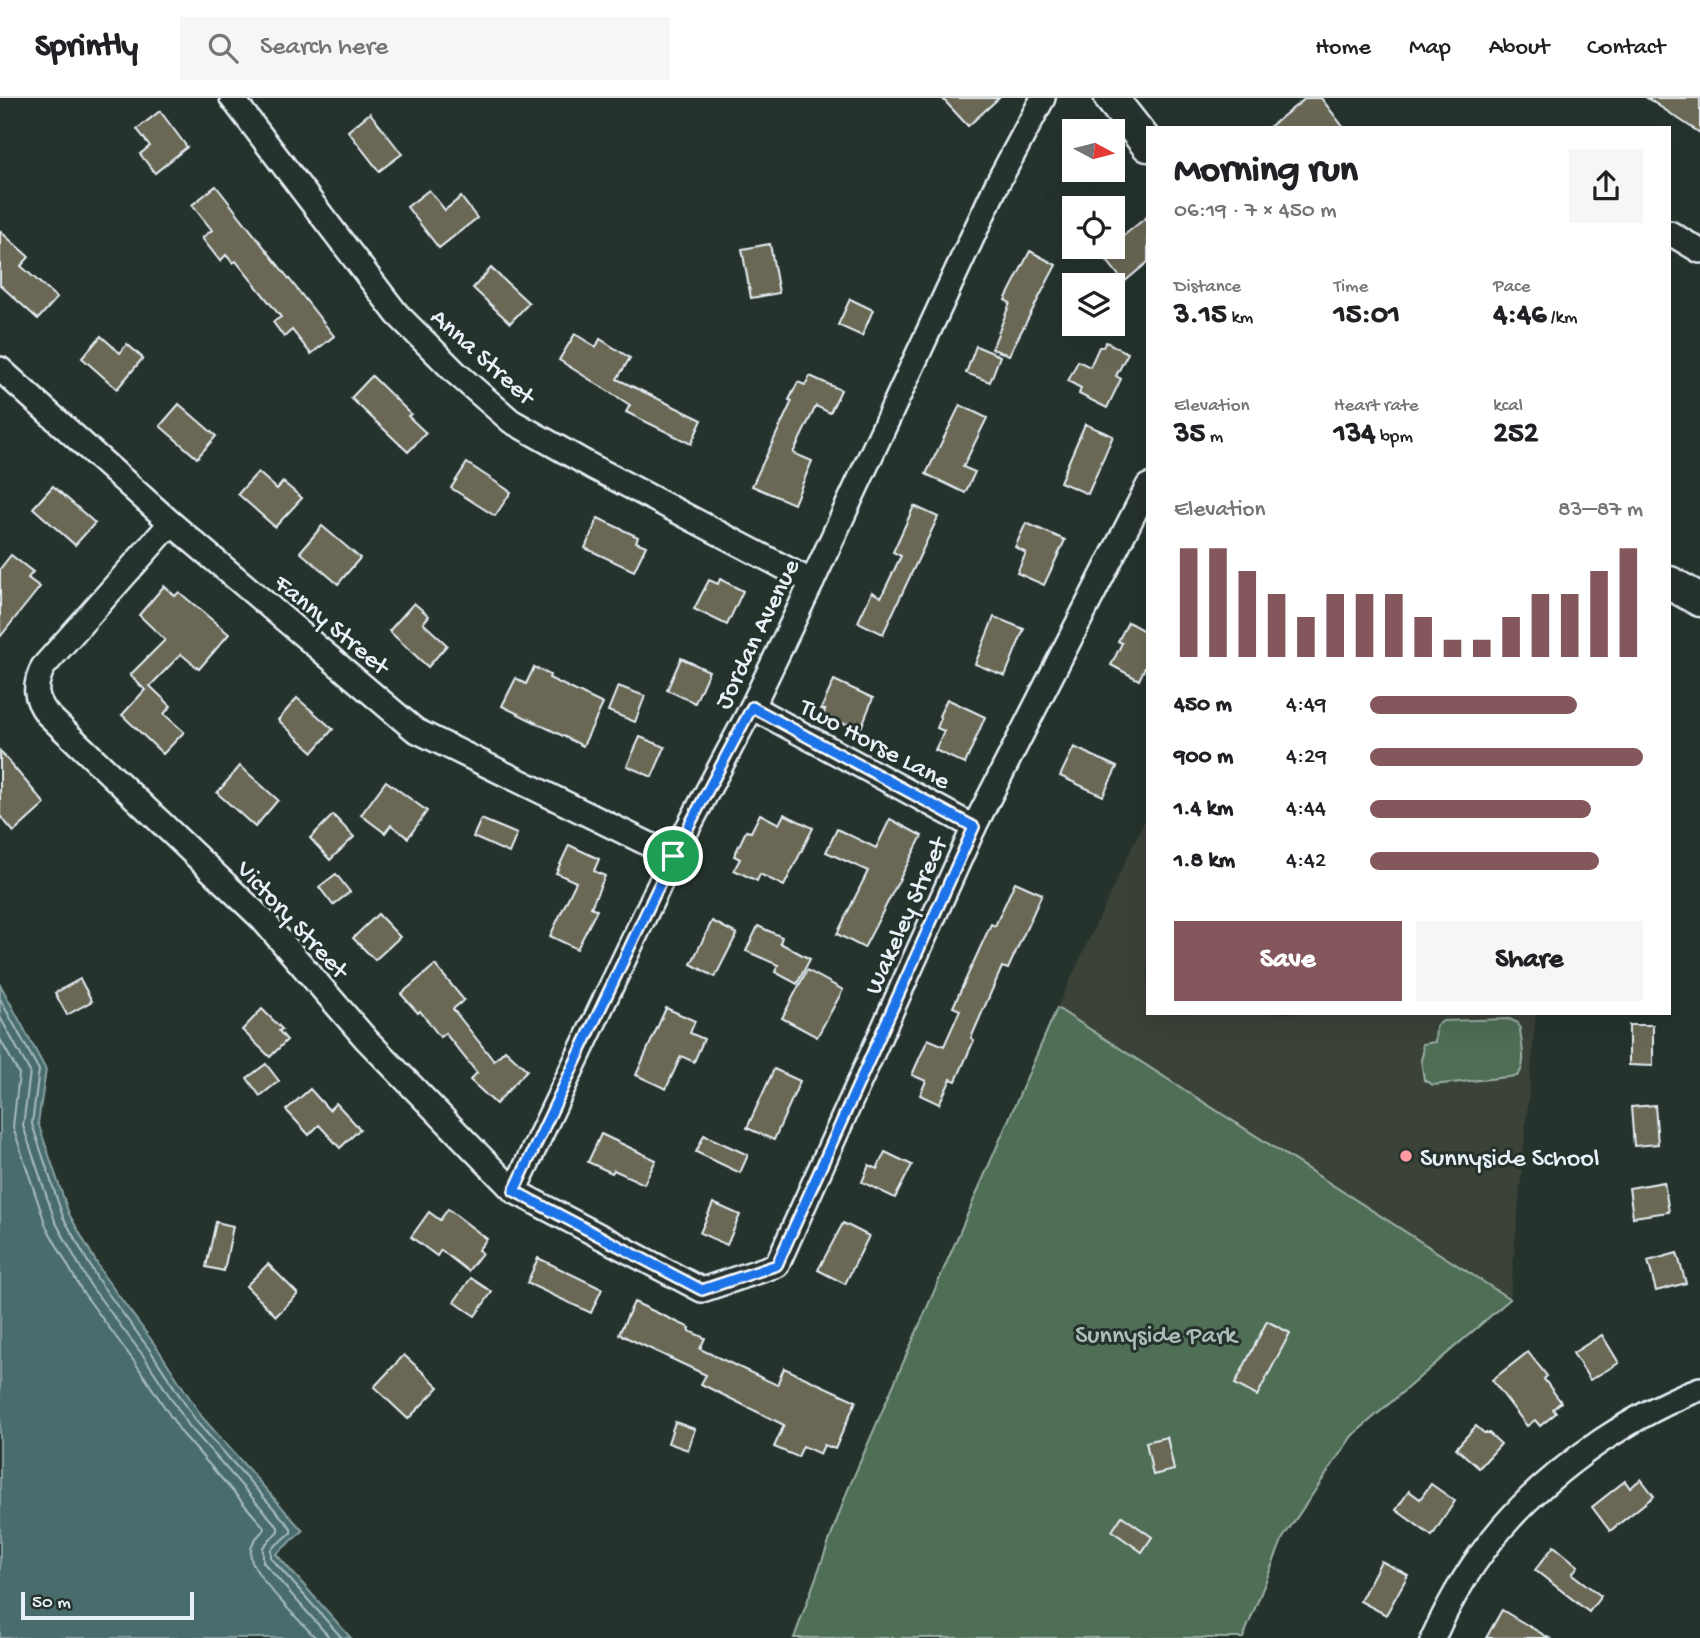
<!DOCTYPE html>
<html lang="en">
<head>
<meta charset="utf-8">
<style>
	:root { --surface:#fff; --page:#f6f6f6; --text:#202124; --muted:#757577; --line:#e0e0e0; --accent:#84575d }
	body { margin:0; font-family:"Gochi Hand",sans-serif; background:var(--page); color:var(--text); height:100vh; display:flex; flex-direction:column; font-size:26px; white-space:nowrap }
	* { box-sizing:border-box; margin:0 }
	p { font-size:23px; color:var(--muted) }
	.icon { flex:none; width:38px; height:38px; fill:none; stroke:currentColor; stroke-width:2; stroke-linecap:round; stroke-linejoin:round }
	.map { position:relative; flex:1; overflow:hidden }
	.details { position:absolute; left:1146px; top:28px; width:525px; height:889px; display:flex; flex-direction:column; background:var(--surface); border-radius:0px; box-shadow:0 7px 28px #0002 }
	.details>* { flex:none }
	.needle { width:46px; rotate:97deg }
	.controls { position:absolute; left:1062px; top:21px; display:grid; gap:14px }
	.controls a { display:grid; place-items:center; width:63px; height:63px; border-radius:0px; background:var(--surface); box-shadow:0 7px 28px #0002; font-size:35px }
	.scale { position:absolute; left:21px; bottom:18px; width:173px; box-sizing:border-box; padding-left:7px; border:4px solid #e8f1f8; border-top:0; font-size:19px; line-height:24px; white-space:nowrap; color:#e8f1f8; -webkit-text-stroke:5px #26332d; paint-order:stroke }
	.pin { position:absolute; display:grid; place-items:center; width:60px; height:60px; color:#fff; margin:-30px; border:4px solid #fff; border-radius:50%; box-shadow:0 2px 7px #0007 }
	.round { display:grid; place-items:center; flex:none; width:74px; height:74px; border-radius:0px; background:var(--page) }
	.summary { display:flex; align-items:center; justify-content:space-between; height:119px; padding:0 28px }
	h1 { font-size:38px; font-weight:700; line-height:52px }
	.figures { display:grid; grid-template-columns:repeat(3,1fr); gap:10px; height:119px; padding:7px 28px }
	.figures div { display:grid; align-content:center }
	.figures b { font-size:30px; font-weight:700 }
	.figures small { font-size:19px; font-weight:400 }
	.figures p { font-size:19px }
	.chart { height:196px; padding:14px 28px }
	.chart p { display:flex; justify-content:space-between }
	.chart svg { width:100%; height:126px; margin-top:7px; stroke:var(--accent); stroke-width:6 }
	.button { display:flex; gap:14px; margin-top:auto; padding:14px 28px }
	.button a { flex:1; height:80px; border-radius:0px; background:var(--accent); color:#fff; font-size:28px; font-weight:700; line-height:80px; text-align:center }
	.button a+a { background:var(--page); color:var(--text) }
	ul { padding:0 28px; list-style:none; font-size:23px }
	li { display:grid; grid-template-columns:112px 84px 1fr; align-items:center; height:52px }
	li i { height:18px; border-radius:9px; background:var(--accent) }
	header { display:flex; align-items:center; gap:42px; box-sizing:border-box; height:98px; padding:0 35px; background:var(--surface); border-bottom:2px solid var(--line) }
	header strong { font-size:33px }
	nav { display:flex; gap:38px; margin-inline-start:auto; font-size:24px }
	.search { width:490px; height:63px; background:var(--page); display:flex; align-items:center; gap:18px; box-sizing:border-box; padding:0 24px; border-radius:0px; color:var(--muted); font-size:26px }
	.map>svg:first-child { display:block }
	.built { fill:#3a4339 }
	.green { fill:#506e57; stroke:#9cb0a8; stroke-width:2 }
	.water { fill:#486c6d; stroke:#88a1a5; stroke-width:2 }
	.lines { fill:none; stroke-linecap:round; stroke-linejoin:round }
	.shore { stroke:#a8bcc0; stroke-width:2 }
	.building { fill:#6a6854; stroke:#e8f1f8; stroke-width:2 }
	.street-casing { stroke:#e8f1f8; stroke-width:28 }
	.secondary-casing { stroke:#e8f1f8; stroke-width:37 }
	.street { stroke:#26332d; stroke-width:23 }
	.secondary { stroke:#26332d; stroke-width:32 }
	.route-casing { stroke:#fff; stroke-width:14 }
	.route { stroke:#1a73e8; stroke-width:9 }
	.poi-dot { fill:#ff9aa2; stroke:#26332d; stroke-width:2.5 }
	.labels { text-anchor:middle; stroke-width:6; stroke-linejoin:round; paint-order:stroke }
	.street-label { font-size:26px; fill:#e8f1f8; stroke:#26332d }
	.poi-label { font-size:26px; fill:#e8f1f8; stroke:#26332d; text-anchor:start }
	.park-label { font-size:26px; fill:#abbdb8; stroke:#26332d }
</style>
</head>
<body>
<header>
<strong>Sprintly</strong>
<div class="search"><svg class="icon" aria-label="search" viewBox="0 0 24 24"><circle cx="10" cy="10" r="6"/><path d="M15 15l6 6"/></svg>Search here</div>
<nav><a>Home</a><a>Map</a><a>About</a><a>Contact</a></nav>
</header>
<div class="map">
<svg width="1700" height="1540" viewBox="0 0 1700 1540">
	<rect width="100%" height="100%" fill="#26332d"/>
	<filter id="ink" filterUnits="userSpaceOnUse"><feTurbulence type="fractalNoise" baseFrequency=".0143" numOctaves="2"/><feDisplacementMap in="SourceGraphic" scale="14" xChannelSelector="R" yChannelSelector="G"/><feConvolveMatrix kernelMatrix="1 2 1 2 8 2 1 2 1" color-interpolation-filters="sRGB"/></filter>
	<g filter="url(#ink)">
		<!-- built -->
		<polygon class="built" points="1148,715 1148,915 1536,915 1510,1201 1057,910"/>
		<!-- green -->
		<g class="green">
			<polygon points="1057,910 1510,1201 1352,1338 1283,1440 1243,1540 794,1540 847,1394"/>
			<path d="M1509 921 1518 925 1520 931C1521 945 1528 968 1517 978L1433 987 1424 982 1421 962 1423 955 1422 946 1435 944 1436 928 1443 923Z"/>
		</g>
		<!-- water -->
		<polygon class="water" points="0,886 46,972 38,1025 69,1116 104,1178 158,1251 202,1319 303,1433 276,1456 351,1540 0,1540"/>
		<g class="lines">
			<!-- shore -->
			<g class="shore">
				<polyline points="0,901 39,972 32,1026 63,1119 98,1182 152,1255 196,1323 291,1430 291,1435 271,1451 271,1460 342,1540"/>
				<polyline points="0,919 30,974 23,1028 55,1123 90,1187 145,1260 189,1328 278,1429 278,1433 263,1449 263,1464 330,1540"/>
				<path d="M0 941 19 976 13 1029 46 1128 82 1193 136 1266 181 1334 263 1428 264 1432C255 1440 249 1448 251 1460 253 1477 302 1525 316 1540"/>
			</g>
		</g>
		<!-- building -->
		<g class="building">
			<polygon points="942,0 999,0 968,28"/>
			<polygon points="1306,0 1321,0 1344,30 1268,30"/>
			<polygon points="1647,0 1700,0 1700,35"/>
			<polygon points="160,13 187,49 155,75 140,56 150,48 137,31"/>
			<polygon points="370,15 402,56 379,73 348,33"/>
			<polygon points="216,88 334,238 311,256 292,232 284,239 273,224 281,219 236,163 233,165 226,157 220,163 202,140 212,132 192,107"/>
			<polygon points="429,92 445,112 461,99 477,120 439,150 407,109"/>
			<polygon points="1148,118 1148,164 1124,184 1101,155 1109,149 1113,149 1113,146"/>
			<polygon points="0,133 29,159 21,168 57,200 38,221 0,187"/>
			<polygon points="770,146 779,195 751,200 742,151"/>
			<polygon points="1030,153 1056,167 1009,257 992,251 1010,205 1005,202"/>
			<polygon points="491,170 529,205 510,225 473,190"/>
			<polygon points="850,201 873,212 862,238 838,227"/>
			<polygon points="575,236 596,249 600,241 630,260 617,281 702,322 691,346 626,314 630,307 559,262"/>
			<polygon points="101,238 120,255 127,246 143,260 117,291 82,260"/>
			<polygon points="1106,244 1128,255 1116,278 1121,281 1107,310 1079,296 1081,290 1068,283 1078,263 1090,269 1099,249 1103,249"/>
			<polygon points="976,248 1000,258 990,284 966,275"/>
			<polygon points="372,278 411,316 408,318 426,335 408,354 351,300"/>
			<polygon points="810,278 841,292 830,315 816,308 793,355 812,363 794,406 752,388 792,303 789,302 798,284 805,287"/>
			<polygon points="179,306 216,338 197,360 160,328"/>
			<polygon points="960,307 987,320 963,369 975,374 965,395 926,376"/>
			<polygon points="1085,326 1113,338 1088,396 1060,384"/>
			<polygon points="467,365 511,394 495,418 451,390"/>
			<polygon points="258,374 277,391 283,384 302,400 275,429 238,396"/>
			<polygon points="53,388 95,425 75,447 33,410"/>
			<polygon points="914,408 938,419 883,536 858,524 872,494 881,499 901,458 893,454"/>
			<polygon points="598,420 638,439 636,444 646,448 634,473 585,450"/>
			<polygon points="1026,425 1065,442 1044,487 1017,475 1026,455 1015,449"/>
			<polygon points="322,428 360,460 338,486 300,454"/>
			<polygon points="11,457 33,474 28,480 40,489 0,539 0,471"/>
			<polygon points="720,481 743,493 727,527 694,511 709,482 718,486"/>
			<polygon points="164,488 175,498 179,494 229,536 199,571 181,556 150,588 171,608 164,616 184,634 163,656 122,617 145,592 130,577 165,542 139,517"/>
			<polygon points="414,505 429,518 423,525 447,547 428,569 389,533"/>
			<polygon points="994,519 1024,531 1005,578 975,566"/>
			<polygon points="1128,524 1148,535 1148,563 1139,582 1111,567 1122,545 1118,543"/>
			<polygon points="681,560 709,573 695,605 667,592"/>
			<polygon points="534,569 550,577 549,580 603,606 583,648 502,608 516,580 526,586"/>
			<polygon points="834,582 873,600 861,630 850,625 845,626 823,617 825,612 821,611"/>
			<polygon points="618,588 645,598 635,624 608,613"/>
			<polygon points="297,600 333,631 313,654 278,622"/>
			<polygon points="947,601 985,619 965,666 935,652 944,633 937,630 941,620 939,618"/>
			<polygon points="640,639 665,649 652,679 627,668"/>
			<polygon points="1074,649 1117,669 1103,698 1060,678"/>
			<polygon points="0,653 45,706 14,734 0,718"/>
			<polygon points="240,668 278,702 255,729 217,695"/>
			<polygon points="386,683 427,713 408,740 391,727 385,735 361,717"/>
			<polygon points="760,716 779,726 784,716 813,730 784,788 760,776 757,783 734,772 740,761 734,758 746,733 751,734"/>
			<polygon points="333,717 354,739 330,762 310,740"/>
			<polygon points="481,721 517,736 509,755 473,739"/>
			<polygon points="890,721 922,738 864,850 837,836 868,773 826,754 837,731 876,750"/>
			<polygon points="569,747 599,761 594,773 605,778 591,809 597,812 577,851 550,838 576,784 556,775"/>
			<polygon points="336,776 350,794 333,807 319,789"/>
			<polygon points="1015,784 1042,796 1008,871 1002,869 971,940 974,942 956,983 951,981 939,1006 920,997 926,983 912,977 928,941 944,948 960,912 953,909 991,826 995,828"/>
			<polygon points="378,816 400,839 375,862 353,840"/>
			<polygon points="712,823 737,836 715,879 691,866"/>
			<polygon points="758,828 782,839 780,845 810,861 797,886 775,874 778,867 746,853"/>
			<polygon points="435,867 464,902 453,911 494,963 505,952 527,972 496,1006 470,982 477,975 445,935 440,939 420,913 418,915 401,896"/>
			<polygon points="807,872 843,892 817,939 782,920"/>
			<polygon points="80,881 92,903 67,917 55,895"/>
			<polygon points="666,910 695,923 690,935 704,941 694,964 681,958 666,991 636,977"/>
			<polygon points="262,911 282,931 279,933 287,942 270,959 242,932"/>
			<polygon points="1629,927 1653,927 1653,968 1629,967"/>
			<polygon points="266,966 279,983 260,998 247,980"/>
			<polygon points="774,971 800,983 774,1042 747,1030"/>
			<polygon points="310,991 329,1012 336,1005 360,1031 340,1050 319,1027 309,1037 286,1012"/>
			<polygon points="1655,1007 1658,1046 1634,1048 1631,1009"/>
			<polygon points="601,1036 656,1062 644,1086 614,1072 612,1075 588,1064"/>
			<polygon points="704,1037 748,1057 740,1075 696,1054"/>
			<polygon points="885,1054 912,1067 895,1100 862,1084 869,1067 877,1071"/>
			<polygon points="1664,1084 1669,1114 1633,1119 1629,1090"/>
			<polygon points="713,1105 740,1117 727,1147 700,1135"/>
			<polygon points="448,1111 487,1141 478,1152 482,1155 468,1173 441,1152 437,1158 411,1139 429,1114 440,1122"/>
			<polygon points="216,1124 233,1128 224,1173 206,1169"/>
			<polygon points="843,1125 869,1138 845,1186 818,1172"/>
			<polygon points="1677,1155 1686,1185 1656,1193 1648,1163"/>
			<polygon points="538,1160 602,1191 591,1215 527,1185"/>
			<polygon points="268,1166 298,1196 276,1218 246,1188"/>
			<polygon points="471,1180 492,1194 475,1218 454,1204"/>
			<polygon points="634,1204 690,1230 689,1233 705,1240 700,1251 777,1287 784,1270 856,1303 835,1351 824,1347 820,1356 803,1348 798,1359 774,1349 784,1327 701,1286 706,1277 619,1236"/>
			<polygon points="1267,1223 1290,1235 1257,1298 1235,1286"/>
			<polygon points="1602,1237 1619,1265 1590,1282 1573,1255"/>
			<polygon points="1528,1254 1547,1278 1544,1281 1561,1304 1553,1311 1556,1315 1540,1328 1535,1322 1527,1328 1492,1282"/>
			<polygon points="404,1257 439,1289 408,1321 374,1289"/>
			<polygon points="675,1324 695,1331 688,1352 668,1345"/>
			<polygon points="1476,1328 1484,1335 1489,1335 1501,1346 1479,1370 1456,1350"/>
			<polygon points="1167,1339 1174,1372 1153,1377 1146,1344"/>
			<polygon points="1641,1381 1654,1398 1610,1433 1592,1409 1625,1383 1630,1390"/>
			<polygon points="1431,1386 1455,1403 1432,1438 1396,1412 1409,1393 1420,1401"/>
			<polygon points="1122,1418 1152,1439 1142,1454 1112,1433"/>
			<polygon points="1554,1448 1578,1468 1572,1476 1601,1498 1589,1514 1535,1472"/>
			<polygon points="1381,1463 1408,1477 1386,1517 1360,1503"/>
			<polygon points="1502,1512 1549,1540 1486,1540"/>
		</g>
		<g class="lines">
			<defs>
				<g id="street">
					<polyline points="232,0 397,216 456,275 511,323 591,368 812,484"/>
					<polyline points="1670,135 1700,153"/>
					<polyline points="0,271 171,425 415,632 673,758"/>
					<path d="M171 425 43 569C34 588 34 599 47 616L262 821 366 941 514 1093 702 1192 777 1167 974 729 1148 388"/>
					<polyline points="752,609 974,729"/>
					<polyline points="514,1093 673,758 752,609 812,484 997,86 1043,0"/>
					<path d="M1433 1540C1471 1455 1523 1396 1601 1343 1633 1322 1664 1304 1700 1291"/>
				</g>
				<g id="secondary">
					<polyline points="1111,0 1148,47"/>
					<polyline points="1670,485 1700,502"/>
				</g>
			</defs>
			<!-- street casing -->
			<use href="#street" class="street-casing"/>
			<!-- secondary casing -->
			<use href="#secondary" class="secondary-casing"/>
			<!-- street -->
			<use href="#street" class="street"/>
			<!-- secondary -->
			<use href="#secondary" class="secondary"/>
		</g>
	</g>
	<g class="lines" filter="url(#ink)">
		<defs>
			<polygon id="route" points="752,609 974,729 777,1167 702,1192 514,1093 673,758"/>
		</defs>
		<!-- route casing -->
		<use href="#route" class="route-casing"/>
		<!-- route -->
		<use href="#route" class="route"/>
	</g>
	<!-- markers -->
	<circle class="poi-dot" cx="1406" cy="1058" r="7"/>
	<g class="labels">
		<!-- street labels -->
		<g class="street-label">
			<text transform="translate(484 257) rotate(42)" y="9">Anna Street</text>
			<text transform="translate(333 525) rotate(40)" y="9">Fanny Street</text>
			<text transform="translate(755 535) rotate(-64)" y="9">Jordan Avenue</text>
			<text transform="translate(876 644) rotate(28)" y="9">Two Horse Lane</text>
			<text transform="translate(904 817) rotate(-66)" y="9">Wakeley Street</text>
			<text transform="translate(294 820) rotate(47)" y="9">Victory Street</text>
		</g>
		<!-- poi labels -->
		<g class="poi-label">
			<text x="1420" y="1067">Sunnyside School</text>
		</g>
		<!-- park labels -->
		<g class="park-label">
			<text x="1156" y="1244">Sunnyside Park</text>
		</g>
	</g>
</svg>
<div class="controls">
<a><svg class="needle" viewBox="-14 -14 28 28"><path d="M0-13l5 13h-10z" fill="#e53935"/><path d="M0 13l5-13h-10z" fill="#757577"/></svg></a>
<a><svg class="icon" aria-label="locate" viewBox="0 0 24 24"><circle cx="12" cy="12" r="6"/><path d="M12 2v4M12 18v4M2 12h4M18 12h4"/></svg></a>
<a><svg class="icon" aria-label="layers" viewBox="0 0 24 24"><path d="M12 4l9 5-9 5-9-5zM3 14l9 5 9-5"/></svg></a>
</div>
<div class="scale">50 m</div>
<div class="pin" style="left:673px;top:758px;background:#1e9e55"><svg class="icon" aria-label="arrive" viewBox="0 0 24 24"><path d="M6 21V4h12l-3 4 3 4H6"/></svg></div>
<section class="details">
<div class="summary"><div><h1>Morning run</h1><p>06:19 · 7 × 450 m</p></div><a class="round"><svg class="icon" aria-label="share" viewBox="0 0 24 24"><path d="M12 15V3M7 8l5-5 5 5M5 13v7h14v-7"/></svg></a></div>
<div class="figures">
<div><p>Distance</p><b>3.15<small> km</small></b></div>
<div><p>Time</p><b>15:01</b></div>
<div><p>Pace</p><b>4:46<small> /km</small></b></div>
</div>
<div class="figures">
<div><p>Elevation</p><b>35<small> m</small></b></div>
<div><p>Heart rate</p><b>134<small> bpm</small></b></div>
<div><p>kcal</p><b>252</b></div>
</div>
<div class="chart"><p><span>Elevation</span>83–87 m</p>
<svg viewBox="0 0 160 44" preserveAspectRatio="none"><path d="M5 44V6M15 44V6M25 44V14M35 44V22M45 44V30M55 44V22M65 44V22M75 44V22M85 44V30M95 44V38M105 44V38M115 44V30M125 44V22M135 44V22M145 44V14M155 44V6"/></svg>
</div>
<ul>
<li><b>450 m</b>4:49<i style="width:76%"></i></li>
<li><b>900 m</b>4:29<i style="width:100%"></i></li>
<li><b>1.4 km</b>4:44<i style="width:81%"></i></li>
<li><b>1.8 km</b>4:42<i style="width:84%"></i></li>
</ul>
<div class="button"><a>Save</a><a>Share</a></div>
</section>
</div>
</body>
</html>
